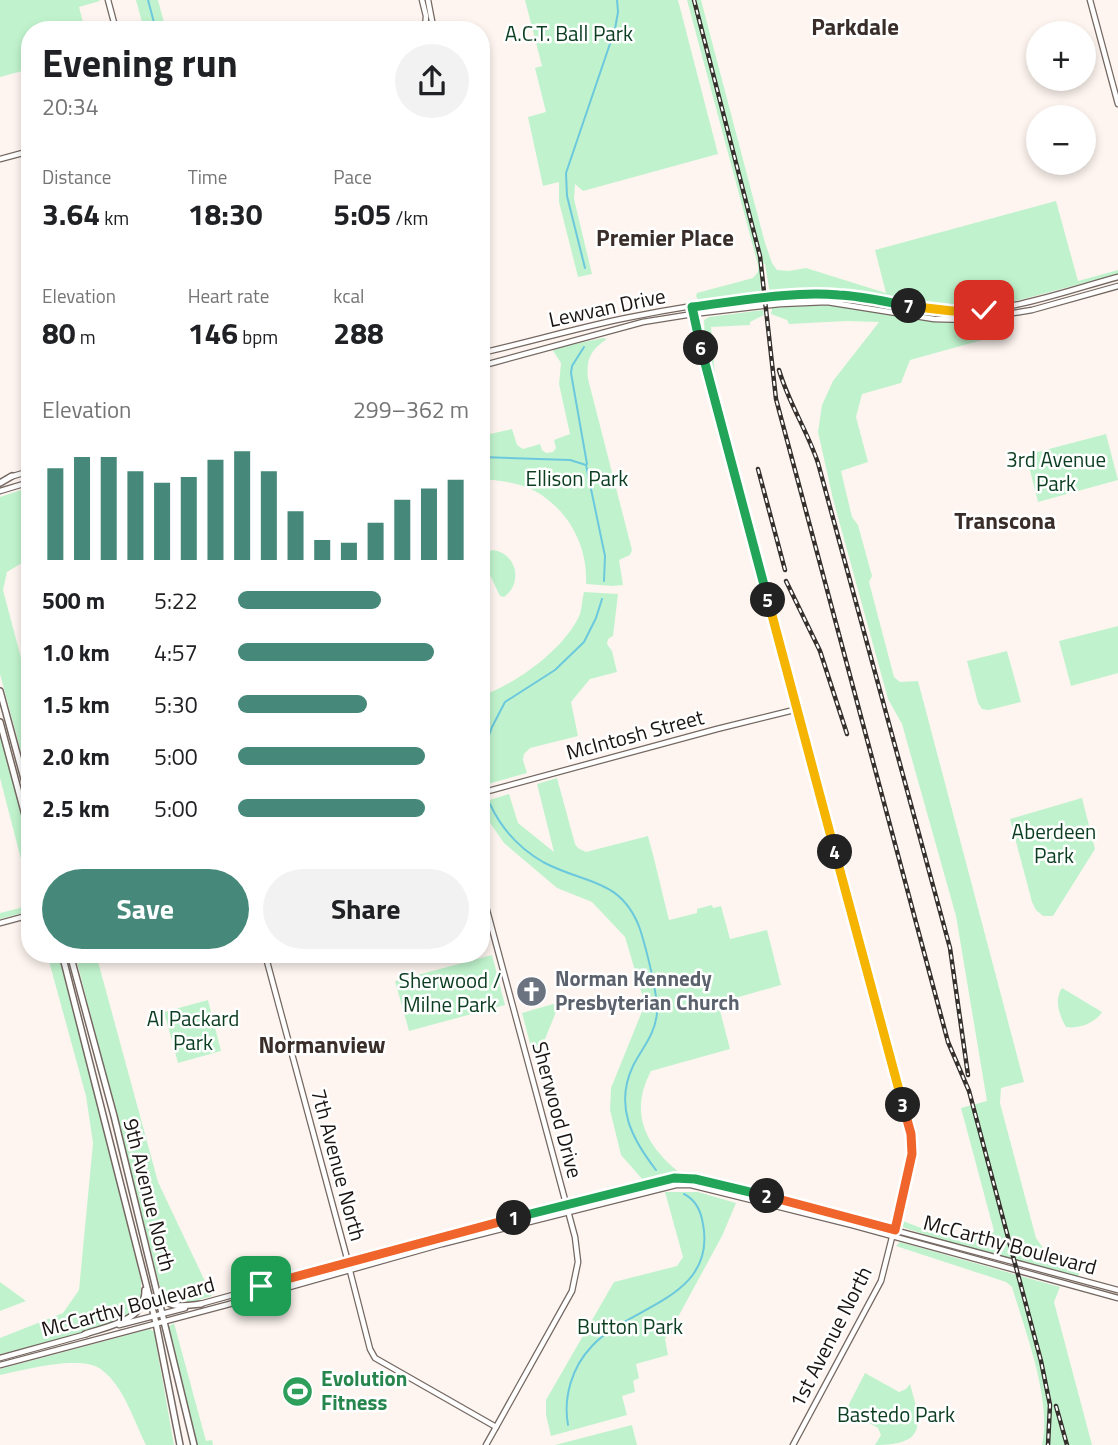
<!DOCTYPE html>
<html lang="en">
<head>
<meta charset="utf-8">
<style>
	:root { --surface:#fff; --page:#f2f2f2; --text:#202124; --muted:#757577; --accent:#46897a }
	body { margin:0; font-family:"Titillium Web",sans-serif; background:var(--page); color:var(--text); height:100vh; display:flex; flex-direction:column; font-size:26px; white-space:nowrap }
	* { box-sizing:border-box; margin:0 }
	p { font-size:23px; color:var(--muted) }
	.icon { flex:none; width:38px; height:38px; fill:none; stroke:currentColor; stroke-width:2; stroke-linecap:round; stroke-linejoin:round }
	.map { position:relative; flex:1; overflow:hidden }
	.side { position:absolute; left:21px; top:21px; width:469px; height:942px; display:flex; flex-direction:column; background:var(--surface); border-radius:28px; box-shadow:0 4px 10px #0003 }
	.side>* { flex:none }
	.fabs { position:absolute; left:1026px; top:21px; display:grid; gap:14px }
	.fabs a { display:grid; place-items:center; width:70px; height:70px; border-radius:50%; background:var(--surface); box-shadow:0 4px 10px #0003; font-size:35px }
	.pin { position:absolute; display:grid; place-items:center; width:60px; height:60px; color:#fff; margin:-30px; border-radius:14px; box-shadow:0 4px 10px #0006 }
	.km { position:absolute; width:35px; height:35px; margin:-18px; border-radius:50%; background:#222; color:#fff; font-size:19px; line-height:35px; text-align:center }
	.round { display:grid; place-items:center; flex:none; width:74px; height:74px; border-radius:37px; background:var(--page) }
	.overview { display:flex; align-items:center; justify-content:space-between; height:119px; padding:0 21px }
	h1 { font-size:38px; font-weight:700; line-height:52px }
	.stats { display:grid; grid-template-columns:repeat(3,1fr); gap:10px; height:119px; padding:7px 21px }
	.stats div { display:grid; align-content:center }
	.stats b { font-size:30px; font-weight:700 }
	.stats small { font-size:19px; font-weight:400 }
	.stats p { font-size:19px }
	.chart { height:196px; padding:14px 21px }
	.chart p { display:flex; justify-content:space-between }
	.chart svg { width:100%; height:126px; margin-top:7px; stroke:var(--accent); stroke-width:6 }
	.action { display:flex; gap:14px; margin-top:auto; padding:14px 21px }
	.action a { flex:1; height:80px; border-radius:42px; background:var(--accent); color:#fff; font-size:28px; font-weight:700; line-height:80px; text-align:center }
	.action a+a { background:var(--page); color:var(--text) }
	ul { padding:0 21px; list-style:none; font-size:23px }
	li { display:grid; grid-template-columns:112px 84px 1fr; align-items:center; height:52px }
	li i { height:18px; border-radius:9px; background:var(--accent) }
	.map>svg:first-child { display:block }
	.green { fill:#c0f3cd }
	.lines { fill:none; stroke-linecap:round; stroke-linejoin:round }
	.stream { stroke:#6cc8dd; stroke-width:2 }
	.secondary-casing { stroke:#756862; stroke-width:7 }
	.primary-casing { stroke:#756862; stroke-width:8 }
	.secondary { stroke:#fff; stroke-width:4.5 }
	.primary { stroke:#fff; stroke-width:5 }
	.rail-casing { stroke:#36302d; stroke-width:4.5 }
	.rail { stroke:#fff; stroke-width:2; stroke-dasharray:5; stroke-linecap:butt }
	.split-1-casing { stroke:#fff; stroke-width:14 }
	.split-2-casing { stroke:#fff; stroke-width:14 }
	.split-3-casing { stroke:#fff; stroke-width:14 }
	.split-4-casing { stroke:#fff; stroke-width:14 }
	.split-5-casing { stroke:#fff; stroke-width:14 }
	.split-6-casing { stroke:#fff; stroke-width:14 }
	.split-7-casing { stroke:#fff; stroke-width:14 }
	.split-8-casing { stroke:#fff; stroke-width:14 }
	.split-1 { stroke:#f0652b; stroke-width:9 }
	.split-2 { stroke:#22a559; stroke-width:9 }
	.split-3 { stroke:#f0652b; stroke-width:9 }
	.split-4 { stroke:#f5b400; stroke-width:9 }
	.split-5 { stroke:#f5b400; stroke-width:9 }
	.split-6 { stroke:#22a559; stroke-width:9 }
	.split-7 { stroke:#22a559; stroke-width:9 }
	.split-8 { stroke:#f5b400; stroke-width:9 }
	.labels { text-anchor:middle; stroke-width:5; stroke-linejoin:round; paint-order:stroke }
	.park-label { font-size:21px; fill:#0b3d20; stroke:#fff }
	.street-label { font-size:21px; fill:#1a1512; stroke:#fff }
	.worship-label { font-size:21px; font-weight:bold; fill:#5b616d; stroke:#fff; text-anchor:start }
	.leisure-label { font-size:21px; font-weight:bold; fill:#27864d; stroke:#fff; text-anchor:start }
	.neighbourhood-label { font-size:23px; font-weight:bold; fill:#392e29; stroke:#fff }
</style>
</head>
<body>
<div class="map">
<svg width="1118" height="1445" viewBox="0 0 1118 1445">
	<rect width="100%" height="100%" fill="#fef5f0"/>
	<!-- green -->
	<g class="green">
		<polygon points="0,0 99,0 100,1 79,7 85,30 30,30 30,69 0,77"/>
		<polygon points="136,0 158,0 166,30 144,30"/>
		<polygon points="525,0 678,0 718,154 583,191 575,184 574,199 592,274 578,277 559,202 559,182 543,186 528,117 546,112 535,68 542,66"/>
		<polygon points="687,0 701,0 765,243 772,263 777,270 789,271 806,268 886,293 875,250 1056,201 1078,281 1118,270 1118,274 1020,300 968,308 912,304 831,290 770,294 765,264 760,265 761,295 699,302 696,296 697,293 753,278 758,272 758,265"/>
		<path d="M819 305C874 307 926 326 982 323L986 339 910 360 901 383 862 394 856 417 868 462 841 471 852 517 858 525 872 576 869 582 894 677 900 682 918 681 1024 1082 1001 1088 1000 1103 1036 1238C1051 1260 1057 1262 1083 1261L1078 1277 966 1248 902 1227 903 1221 929 1231 986 1240 994 1231 961 1108 987 1101 956 916 902 724 888 699 833 499 818 432 822 405 833 381 879 322 847 321 789 324 787 320 771 314 772 308Z"/>
		<polygon points="763,310 764,315 750,322 750,325 711,327 715,378 705,340 704,320 709,317"/>
		<path d="M603 338 607 339C590 350 586 360 588 379L632 550 630 555 619 560 623 585 613 586 586 584C588 547 569 510 535 491 521 483 498 480 481 479V436L512 429 517 445 523 449 540 444 542 450 546 453 553 452 556 448 554 440 570 434 559 384 561 363 552 349Z"/>
		<polygon points="1106,434 1118,480 1038,502 1026,455"/>
		<polygon points="30,487 30,558 7,572 3,590 30,692 30,786 0,674 0,497"/>
		<path d="M492 550C516 552 524 583 504 597L500 596 489 573V552Z"/>
		<path d="M584 592 618 594 613 636 608 639 607 644 612 651 617 672 590 679 571 702 578 736 530 748 524 754 523 760 527 773 481 786V696C516 684 565 649 580 614 582 607 582 599 584 592Z"/>
		<polygon points="1118,626 1118,673 1071,686 1059,641"/>
		<polygon points="1007,651 1021,702 989,710 982,709 978,703 967,661"/>
		<polygon points="0,734 30,847 30,911 0,919 0,913 20,908 29,890 0,778"/>
		<path d="M557 778 575 844 578 848 586 852 648 836C656 864 662 893 669 920L697 913V909L712 905 713 908 721 906 730 939 767 930 781 985 718 1003 730 1049 651 1071C629 1113 645 1145 680 1173L643 1180 621 1155 610 1110 611 1088 645 1004 625 937 592 902 557 888 504 843 488 820 483 802 509 794 518 823 554 852 537 784Z"/>
		<polygon points="1082,798 1095,849 1053,916 1043,916 1036,910 1032,902 1010,819"/>
		<path d="M47 954H58L91 1075 141 1280C141 1290 142 1304 135 1312 121 1326 24 1348 0 1354V1338L63 1313 79 1290 93 1143 86 1096Z"/>
		<path d="M75 954H96L158 1182 212 1296C190 1302 173 1311 160 1287Z"/>
		<polygon points="492,955 505,1005 409,1031 395,981"/>
		<path d="M1062 988 1102 1012C1095 1023 1079 1029 1066 1027 1059 1015 1054 1000 1062 988Z"/>
		<polygon points="208,1000 221,1051 178,1063 164,1012"/>
		<polygon points="560,1002 541,1049 532,1051 522,1013"/>
		<polygon points="665,1192 698,1192 736,1203 722,1236 678,1317 681,1329 667,1335 665,1339 668,1355 636,1364 639,1378 633,1381 635,1392 622,1396 627,1415 551,1436 546,1415 546,1400 614,1282 677,1266 683,1257"/>
		<path d="M900 1242 1060 1287 1054 1302 1092 1445H1042C1052 1400 1025 1331 1012 1287L1006 1282 896 1246Z"/>
		<polygon points="0,1282 26,1301 0,1311"/>
		<polygon points="174,1323 206,1441 212,1440 213,1445 198,1445 168,1332 168,1327"/>
		<path d="M150 1329 154 1332 174 1445H146C134 1421 124 1387 102 1370 82 1354 24 1370 0 1375V1369Z"/>
		<path d="M865 1373 899 1392 906 1389 910 1384C921 1424 928 1445 875 1445L881 1435 878 1428 846 1410Z"/>
		<polygon points="632,1425 637,1445 555,1445"/>
	</g>
	<g class="lines">
		<!-- stream -->
		<g class="stream">
			<polyline points="148,0 156,30"/>
			<polyline points="585,268 567,196 566,173 615,29 618,12 617,0"/>
			<polyline points="584,347 572,366 571,373 587,464"/>
			<polyline points="481,457 570,460 586,465 605,556 604,581"/>
			<polyline points="481,758 492,727 505,702 555,670 584,642 596,618 602,599"/>
			<path d="M490 804C501 828 519 848 543 862 583 884 621 877 640 929 646 948 658 994 657 1013 655 1035 642 1048 633 1066 614 1106 632 1139 656 1170"/>
			<path d="M568 1425C563 1397 572 1367 592 1346 628 1306 717 1299 703 1224 701 1211 696 1200 684 1194"/>
		</g>
		<defs>
			<g id="secondary">
				<polyline points="108,0 116,30"/>
				<polyline points="422,0 426,16 425,30"/>
				<polyline points="428,0 432,21 431,30"/>
				<polyline points="1090,0 1118,104"/>
				<polyline points="0,159 30,151"/>
				<polyline points="692,307 728,450 911,1134 913,1154 881,1281 793,1445"/>
				<path d="M481 353C530 342 577 328 626 318 684 306 746 297 805 294 857 292 906 311 957 311 1011 312 1066 291 1118 277"/>
				<polyline points="481,366 643,322 693,314 780,304 827,302 934,319 971,320 1032,310 1118,286"/>
				<polyline points="10,477 30,471"/>
				<polyline points="0,491 30,482"/>
				<polyline points="481,793 717,729 798,709"/>
				<polyline points="481,888 575,1237 578,1262 572,1291 486,1445"/>
				<polyline points="0,923 30,915"/>
				<polyline points="265,954 348,1262"/>
				<polyline points="350,1271 370,1349 375,1358 496,1427"/>
				<polyline points="200,1304 440,1238 674,1178 695,1179 763,1195 1118,1290"/>
				<polyline points="119,1325 185,1308"/>
				<polyline points="0,1358 87,1334"/>
				<polyline points="0,1365 226,1305 442,1244 676,1185 691,1185 852,1225 1118,1298"/>
			</g>
			<g id="primary">
				<polyline points="0,483 12,476"/>
				<polyline points="0,691 30,801"/>
				<polyline points="0,722 30,834"/>
				<polyline points="62,954 156,1323 180,1445"/>
				<polyline points="70,954 114,1116 194,1445"/>
				<path d="M158 1292C168 1310 183 1306 201 1304"/>
				<path d="M85 1334C109 1326 145 1321 145 1290"/>
			</g>
		</defs>
		<!-- secondary casing -->
		<use href="#secondary" class="secondary-casing"/>
		<!-- primary casing -->
		<use href="#primary" class="primary-casing"/>
		<!-- secondary -->
		<use href="#secondary" class="secondary"/>
		<!-- primary -->
		<use href="#primary" class="primary"/>
		<defs>
			<g id="rail">
				<polyline points="694,0 760,256 776,399 948,1042 969,1091 1041,1361 1050,1405 1048,1445"/>
				<path d="M779 370C789 404 807 430 818 463L950 948 968 1075"/>
				<polyline points="758,469 785,570"/>
				<polyline points="786,581 820,651 847,734"/>
				<polyline points="1056,1406 1067,1445"/>
			</g>
		</defs>
		<!-- rail casing -->
		<use href="#rail" class="rail-casing"/>
		<!-- rail -->
		<use href="#rail" class="rail"/>
	</g>
	<g class="lines">
		<defs>
			<polyline id="split-1" points="261,1286 514,1218"/>
			<polyline id="split-2" points="514,1218 674,1178 695,1179 767,1196"/>
			<polyline id="split-3" points="767,1196 895,1230 912,1154 911,1134 903,1105"/>
			<polyline id="split-4" points="835,852 903,1105"/>
			<polyline id="split-5" points="768,600 835,852"/>
			<polyline id="split-6" points="701,348 768,600"/>
			<path id="split-7" d="M701 348 692 307C740 301 791 291 839 295 863 296 886 302 909 306"/>
			<polyline id="split-8" points="909,306 952,311 984,310"/>
		</defs>
		<!-- split-1 casing -->
		<use href="#split-1" class="split-1-casing"/>
		<!-- split-2 casing -->
		<use href="#split-2" class="split-2-casing"/>
		<!-- split-3 casing -->
		<use href="#split-3" class="split-3-casing"/>
		<!-- split-4 casing -->
		<use href="#split-4" class="split-4-casing"/>
		<!-- split-5 casing -->
		<use href="#split-5" class="split-5-casing"/>
		<!-- split-6 casing -->
		<use href="#split-6" class="split-6-casing"/>
		<!-- split-7 casing -->
		<use href="#split-7" class="split-7-casing"/>
		<!-- split-8 casing -->
		<use href="#split-8" class="split-8-casing"/>
		<!-- split-1 -->
		<use href="#split-1" class="split-1"/>
		<!-- split-2 -->
		<use href="#split-2" class="split-2"/>
		<!-- split-3 -->
		<use href="#split-3" class="split-3"/>
		<!-- split-4 -->
		<use href="#split-4" class="split-4"/>
		<!-- split-5 -->
		<use href="#split-5" class="split-5"/>
		<!-- split-6 -->
		<use href="#split-6" class="split-6"/>
		<!-- split-7 -->
		<use href="#split-7" class="split-7"/>
		<!-- split-8 -->
		<use href="#split-8" class="split-8"/>
	</g>
	<!-- icons -->
	<defs>
		<symbol id="church-disc" viewBox="-11 -11 22 22"><circle r="9.5" fill="#6b7280" stroke="#fff"/><path d="M-1.2-6h2.4v3.5h3.3v2.4h-3.3V6h-2.4V-.1h-3.3v-2.4h3.3Z" fill="#fff"/></symbol>
		<symbol id="stadium-disc" viewBox="-11 -11 22 22"><circle r="9.5" fill="#2e9e5b" stroke="#fff"/><path d="M0-5a6.5 5 0 1 0 0 10a6.5 5 0 1 0 0-10ZM-3.5-1.8h7v3.6h-7Z" fill="#fff"/></symbol>
	</defs>
	<g fill-rule="evenodd">
		<use href="#church-disc" x="514" y="974" width="35" height="35"/>
		<use href="#stadium-disc" x="280" y="1374" width="35" height="35"/>
	</g>
	<g class="labels">
		<!-- park labels -->
		<g class="park-label">
			<text x="569" y="41">A.C.T. Ball Park</text>
			<text x="1056" y="467">3rd Avenue<tspan x="1056" dy="24">Park</tspan></text>
			<text x="577" y="486">Ellison Park</text>
			<text x="1054" y="839">Aberdeen<tspan x="1054" dy="24">Park</tspan></text>
			<text x="450" y="988">Sherwood /<tspan x="450" dy="24">Milne Park</tspan></text>
			<text x="193" y="1026">Al Packard<tspan x="193" dy="24">Park</tspan></text>
			<text x="630" y="1334">Button Park</text>
			<text x="896" y="1422">Bastedo Park</text>
		</g>
		<!-- street labels -->
		<g class="street-label">
			<text transform="translate(607 308) rotate(-12)" y="7">Lewvan Drive</text>
			<text transform="translate(635 735) rotate(-15)" y="7">McIntosh Street</text>
			<text transform="translate(557 1110) rotate(75)" y="7">Sherwood Drive</text>
			<text transform="translate(338 1165) rotate(75)" y="7">7th Avenue North</text>
			<text transform="translate(149 1195) rotate(76)" y="7">9th Avenue North</text>
			<text transform="translate(1010 1245) rotate(15)" y="7">McCarthy Boulevard</text>
			<text transform="translate(128 1307) rotate(-15)" y="7">McCarthy Boulevard</text>
			<text transform="translate(831 1337) rotate(-63)" y="7">1st Avenue North</text>
		</g>
		<!-- worship labels -->
		<g class="worship-label">
			<text x="555" y="986">Norman Kennedy<tspan x="555" dy="24">Presbyterian Church</tspan></text>
		</g>
		<!-- leisure labels -->
		<g class="leisure-label">
			<text x="321" y="1386">Evolution<tspan x="321" dy="24">Fitness</tspan></text>
		</g>
		<!-- neighbourhood labels -->
		<g class="neighbourhood-label">
			<text x="855" y="35">Parkdale</text>
			<text x="665" y="246">Premier Place</text>
			<text x="1005" y="529">Transcona</text>
			<text x="322" y="1053">Normanview</text>
		</g>
	</g>
</svg>
<div class="fabs">
<a>+</a>
<a>−</a>
</div>
<div class="pin" style="left:261px;top:1286px;background:#1e9e55"><svg class="icon" aria-label="arrive" viewBox="0 0 24 24"><path d="M6 21V4h12l-3 4 3 4H6"/></svg></div>
<div class="pin" style="left:984px;top:310px;background:#d93025"><svg class="icon" aria-label="check" viewBox="0 0 24 24"><path d="M5 12l5 5 9-10"/></svg></div>
<b class="km" style="left:514px;top:1218px">1</b>
<b class="km" style="left:767px;top:1196px">2</b>
<b class="km" style="left:903px;top:1105px">3</b>
<b class="km" style="left:835px;top:852px">4</b>
<b class="km" style="left:768px;top:600px">5</b>
<b class="km" style="left:701px;top:348px">6</b>
<b class="km" style="left:909px;top:306px">7</b>
<section class="side">
<div class="overview"><div><h1>Evening run</h1><p>20:34</p></div><a class="round"><svg class="icon" aria-label="share" viewBox="0 0 24 24"><path d="M12 15V3M7 8l5-5 5 5M5 13v7h14v-7"/></svg></a></div>
<div class="stats">
<div><p>Distance</p><b>3.64<small> km</small></b></div>
<div><p>Time</p><b>18:30</b></div>
<div><p>Pace</p><b>5:05<small> /km</small></b></div>
</div>
<div class="stats">
<div><p>Elevation</p><b>80<small> m</small></b></div>
<div><p>Heart rate</p><b>146<small> bpm</small></b></div>
<div><p>kcal</p><b>288</b></div>
</div>
<div class="chart"><p><span>Elevation</span>299–362 m</p>
<svg viewBox="0 0 160 44" preserveAspectRatio="none"><path d="M5 44V12M15 44V8M25 44V8M35 44V13M45 44V17M55 44V15M65 44V9M75 44V6M85 44V13M95 44V27M105 44V37M115 44V38M125 44V31M135 44V23M145 44V19M155 44V16"/></svg>
</div>
<ul>
<li><b>500 m</b>5:22<i style="width:62%"></i></li>
<li><b>1.0 km</b>4:57<i style="width:85%"></i></li>
<li><b>1.5 km</b>5:30<i style="width:56%"></i></li>
<li><b>2.0 km</b>5:00<i style="width:81%"></i></li>
<li><b>2.5 km</b>5:00<i style="width:81%"></i></li>
</ul>
<div class="action"><a>Save</a><a>Share</a></div>
</section>
</div>
</body>
</html>
